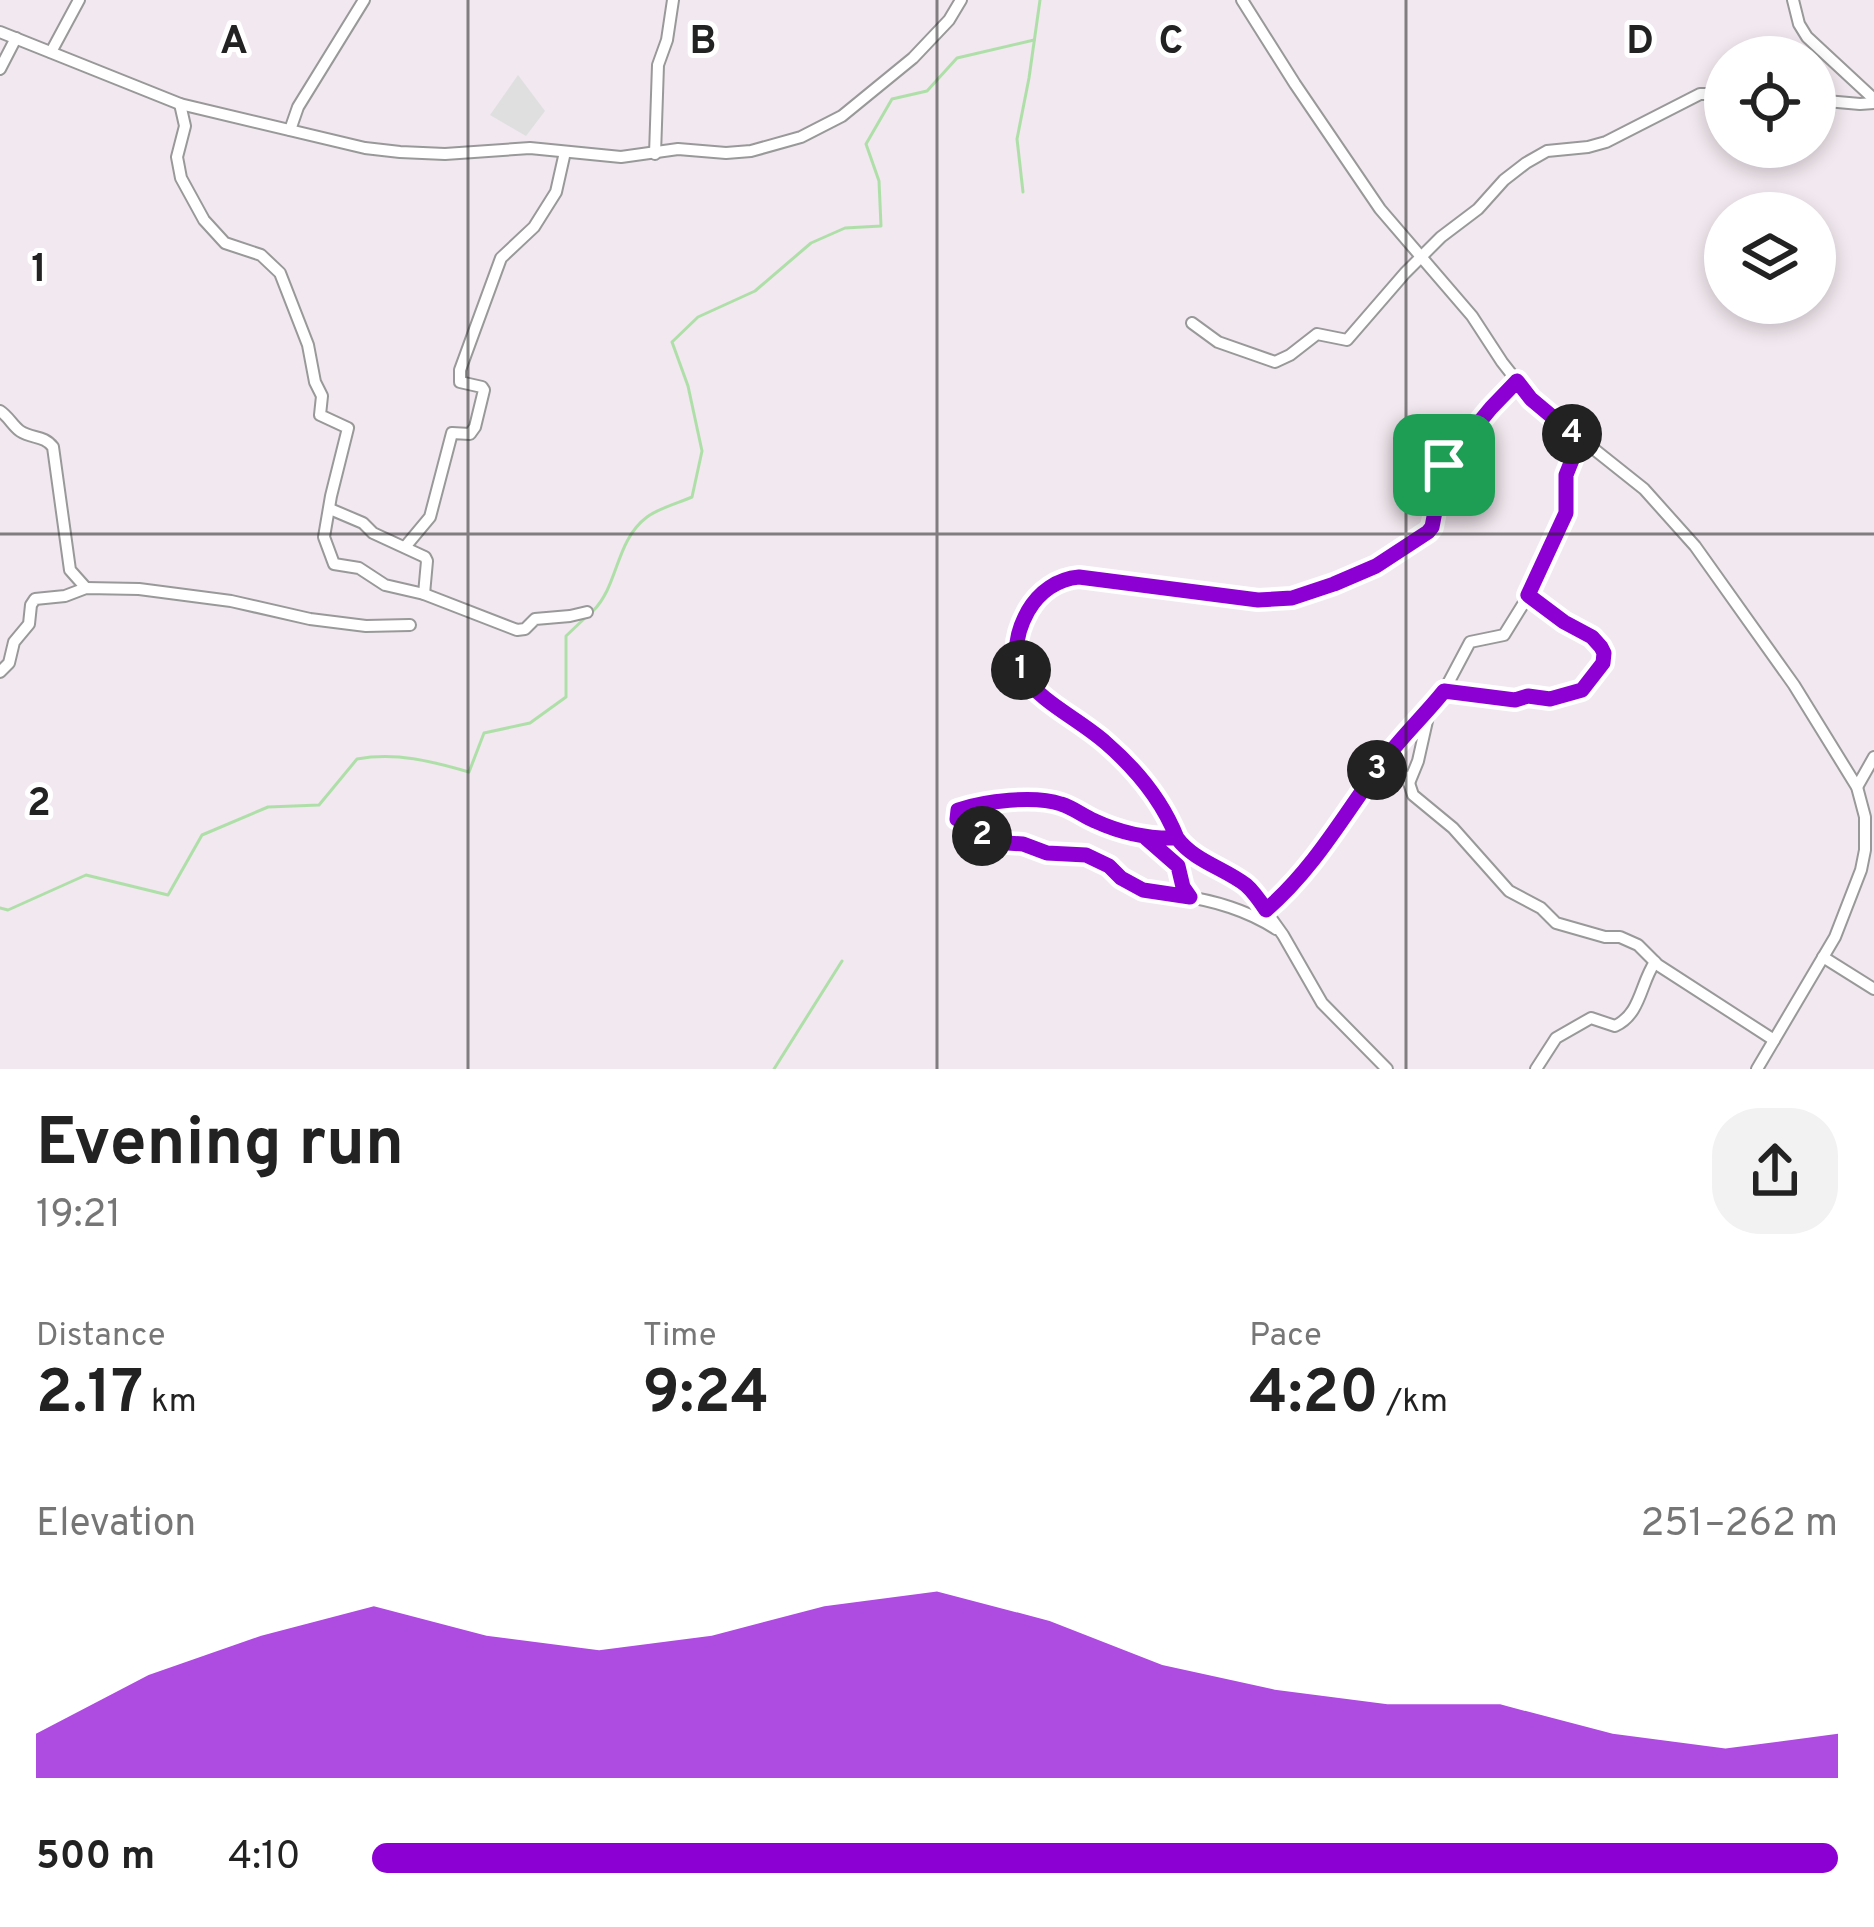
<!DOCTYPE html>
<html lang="en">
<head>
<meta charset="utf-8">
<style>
	:root { --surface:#fff; --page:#f2f2f2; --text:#222; --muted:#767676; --accent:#8d00d3 }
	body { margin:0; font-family:Overpass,sans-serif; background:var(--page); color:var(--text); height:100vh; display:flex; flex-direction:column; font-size:45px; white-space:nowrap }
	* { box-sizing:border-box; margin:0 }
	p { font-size:39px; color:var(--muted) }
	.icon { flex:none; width:66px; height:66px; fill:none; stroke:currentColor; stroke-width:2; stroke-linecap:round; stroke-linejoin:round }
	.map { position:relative; height:1069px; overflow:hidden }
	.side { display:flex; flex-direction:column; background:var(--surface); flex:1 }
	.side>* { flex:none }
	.controls { position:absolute; left:1704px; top:36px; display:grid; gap:24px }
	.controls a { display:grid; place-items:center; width:132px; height:132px; border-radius:50%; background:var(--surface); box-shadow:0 6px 18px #0003; font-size:60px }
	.pin { position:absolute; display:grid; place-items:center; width:102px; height:102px; color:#fff; margin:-51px; border-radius:24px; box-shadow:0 6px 18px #0006 }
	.km { position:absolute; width:60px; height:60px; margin:-30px; border-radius:50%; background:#222; color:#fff; font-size:33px; line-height:60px; text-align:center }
	.round { display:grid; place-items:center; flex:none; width:126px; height:126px; border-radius:48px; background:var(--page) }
	.summary { display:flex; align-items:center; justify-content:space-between; height:204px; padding:0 36px }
	h1 { font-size:66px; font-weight:700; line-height:90px }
	.metrics { display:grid; grid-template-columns:repeat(3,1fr); gap:18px; height:204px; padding:12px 36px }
	.metrics div { display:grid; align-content:center }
	.metrics b { font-size:60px; font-weight:700 }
	.metrics small { font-size:33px; font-weight:400 }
	.metrics p { font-size:33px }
	.chart { height:336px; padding:24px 36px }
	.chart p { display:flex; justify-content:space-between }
	.chart svg { width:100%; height:216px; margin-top:12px; fill:var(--accent); opacity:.7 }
	ul { padding:0 36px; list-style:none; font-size:39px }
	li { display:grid; grid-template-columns:192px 144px 1fr; align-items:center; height:90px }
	li i { height:30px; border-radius:15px; background:var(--accent) }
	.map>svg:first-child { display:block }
	.residential { fill:#dfdfe0 }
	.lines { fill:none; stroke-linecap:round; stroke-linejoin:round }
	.stream { stroke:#afdfa9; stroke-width:3 }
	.minor-casing { stroke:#999; stroke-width:14 }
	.minor { stroke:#fff; stroke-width:10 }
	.route-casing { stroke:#fff; stroke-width:24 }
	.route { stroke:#8d00d3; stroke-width:15 }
	.grid { fill:none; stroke:#222; stroke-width:3; stroke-opacity:0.55 }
	.grid-label { font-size:39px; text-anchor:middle; font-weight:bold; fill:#222; stroke:#fff; stroke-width:10; stroke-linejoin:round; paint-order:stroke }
</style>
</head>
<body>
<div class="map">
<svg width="1874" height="1069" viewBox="0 0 1874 1069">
	<rect width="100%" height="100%" fill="#f2e8ef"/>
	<!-- residential -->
	<polygon class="residential" points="518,75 545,111 526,136 490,115"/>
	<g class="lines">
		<!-- stream -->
		<g class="stream">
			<polyline points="1023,192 1017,139 1029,78 1040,0"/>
			<path d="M593 611C619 585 615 541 647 517 659 508 678 503 692 497L702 451 688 386 672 342 698 317 755 291 811 243 845 228 881 226 879 181 866 144 892 99 927 91 957 58 1034 40"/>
			<path d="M0 908 8 910 86 875 168 895 202 835 268 807 319 805 357 759C396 752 431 761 469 772L484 733 530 723 566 697V636L586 617"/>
			<polyline points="774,1069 842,961"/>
		</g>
		<defs>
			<g id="minor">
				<polyline points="1242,0 1295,84 1380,209 1472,316 1502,362 1531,399 1644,489 1695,546 1794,685 1857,787 1865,817 1865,850 1861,870 1835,937 1757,1069"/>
				<polyline points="1793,0 1799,24 1807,37 1874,99"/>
				<polyline points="0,32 180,104 365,148 400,152 445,154 530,148 621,157 678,149 726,153 751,151 801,137 842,116 913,58 949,20 961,0"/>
				<polyline points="51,52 79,0"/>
				<polyline points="0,69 16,38"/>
				<polyline points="1815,100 1860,104 1874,103"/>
				<polyline points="180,104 185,126 177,157 181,178 204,220 225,243 261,255 280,273 308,345 315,382 322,396 320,415 348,428 331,496 324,537 334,564 359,568 385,585 424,594 517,630 525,629 535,619 570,616 587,612"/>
				<polyline points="290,130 298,107 364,0"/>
				<polyline points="655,154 658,65 667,40 673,0"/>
				<polyline points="1192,323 1218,342 1275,362 1290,355 1317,334 1347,340 1405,273 1441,237 1478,209 1504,180 1526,163 1547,151 1588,147 1606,142 1700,94 1713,94 1725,98"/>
				<path d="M0 411C9 417 12 425 20 431 32 439 44 435 53 447L70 570 86 588"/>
				<polyline points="330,509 363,523 373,533 425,557 427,561 424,594"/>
				<polyline points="405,547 430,517 452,433 470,434 475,427 484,390 482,387 460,382 460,370 501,258 534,227 556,192 565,152"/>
				<polyline points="0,672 9,663 14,642 29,624 31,605 35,599 65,596 86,588 139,589 231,601 310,619 366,626 410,625"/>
				<polyline points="1444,691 1515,699 1528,696 1550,699 1577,693 1593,677 1603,663 1604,653 1601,647 1591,637 1564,622 1528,595"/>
				<polyline points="1387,756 1408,780 1413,795 1453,828 1509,891 1541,908 1556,923 1605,937 1620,937 1638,945 1658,965 1774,1040"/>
				<polyline points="1409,783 1418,761 1429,712"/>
				<polyline points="1857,787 1874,757"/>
				<path d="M1177 838 1142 837 1094 821 1073 808 1048 801H1012L971 806 956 813C970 844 1000 838 1027 845 1036 847 1044 852 1053 853 1066 854 1078 853 1090 856 1111 863 1123 883 1144 890 1156 894 1168 894 1181 896 1213 900 1249 911 1276 929"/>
				<polyline points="1149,840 1178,867 1183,887 1190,897"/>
				<polyline points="1266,910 1282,897 1328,844 1387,756 1444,691 1470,642 1504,635 1527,598 1566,513 1566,475 1580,440"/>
				<polyline points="1823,957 1874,989"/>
				<polyline points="1387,1069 1322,1003 1283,935 1248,886 1183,846 1157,797 1132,770 1107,744 1041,697 1030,686 1018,667 1016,644 1020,627 1033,602 1048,587 1070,578 1126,581 1258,600 1293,598 1334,584 1376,566 1413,543 1432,527 1445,465 1491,408 1517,381"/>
				<path d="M1536 1069 1556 1038 1591 1018 1615 1026C1641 1014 1640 984 1655 962"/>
			</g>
		</defs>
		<!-- minor casing -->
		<use href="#minor" class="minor-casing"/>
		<!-- minor -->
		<use href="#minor" class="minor"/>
	</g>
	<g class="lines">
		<defs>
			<path id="route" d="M1444 465 1432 527 1428 532 1376 566 1334 584 1292 598 1258 600 1079 577C1057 579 1039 592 1028 611 988 684 1062 704 1106 743 1136 769 1162 800 1177 838H1146L1178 866 1183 887 1190 897 1143 890 1121 878 1109 866 1086 855 1047 853 1023 844 993 842 957 819 958 810C985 801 1034 795 1061 804 1074 808 1083 816 1095 821 1121 833 1148 839 1177 838 1194 861 1224 868 1246 885 1254 892 1260 901 1266 910 1315 868 1345 813 1383 762 1401 737 1425 715 1444 691L1515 700 1528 696 1550 699 1582 690 1603 663 1604 653 1601 647 1592 637 1564 622 1528 595 1566 513V475L1580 440 1531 399 1517 381 1491 408 1444 465"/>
		</defs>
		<!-- route casing -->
		<use href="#route" class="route-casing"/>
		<!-- route -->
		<use href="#route" class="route"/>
	</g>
	<!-- grid -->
	<path class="grid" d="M468 0V1069M937 0V1069M1406 0V1069M0 534H1874"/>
	<g class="grid-label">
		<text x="234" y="53">A</text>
		<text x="703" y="53">B</text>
		<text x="1171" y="53">C</text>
		<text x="1640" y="53">D</text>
		<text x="39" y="281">1</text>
		<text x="39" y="815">2</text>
	</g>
</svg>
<div class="controls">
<a><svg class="icon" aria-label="locate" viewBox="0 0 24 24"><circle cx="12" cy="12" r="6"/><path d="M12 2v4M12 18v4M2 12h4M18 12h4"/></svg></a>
<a><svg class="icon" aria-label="layers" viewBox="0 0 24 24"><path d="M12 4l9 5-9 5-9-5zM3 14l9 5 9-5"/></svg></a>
</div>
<div class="pin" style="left:1444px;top:465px;background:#1e9e55"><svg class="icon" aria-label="arrive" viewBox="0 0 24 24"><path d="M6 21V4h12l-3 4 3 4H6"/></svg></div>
<b class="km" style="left:1021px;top:670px">1</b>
<b class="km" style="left:982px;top:836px">2</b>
<b class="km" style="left:1377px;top:770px">3</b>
<b class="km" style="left:1572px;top:434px">4</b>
</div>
<section class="side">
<div class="summary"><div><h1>Evening run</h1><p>19:21</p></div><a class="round"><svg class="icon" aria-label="share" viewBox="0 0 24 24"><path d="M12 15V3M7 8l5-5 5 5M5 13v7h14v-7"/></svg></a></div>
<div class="metrics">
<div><p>Distance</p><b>2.17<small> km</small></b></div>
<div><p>Time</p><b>9:24</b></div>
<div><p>Pace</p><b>4:20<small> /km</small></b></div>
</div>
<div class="chart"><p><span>Elevation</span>251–262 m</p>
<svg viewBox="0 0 160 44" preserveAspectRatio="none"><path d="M0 44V35L10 23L20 15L30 9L40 15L50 18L60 15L70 9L80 6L90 12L100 21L110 26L120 29L130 29L140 35L150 38L160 35V44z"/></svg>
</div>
<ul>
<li><b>500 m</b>4:10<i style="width:100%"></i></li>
</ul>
</section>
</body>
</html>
